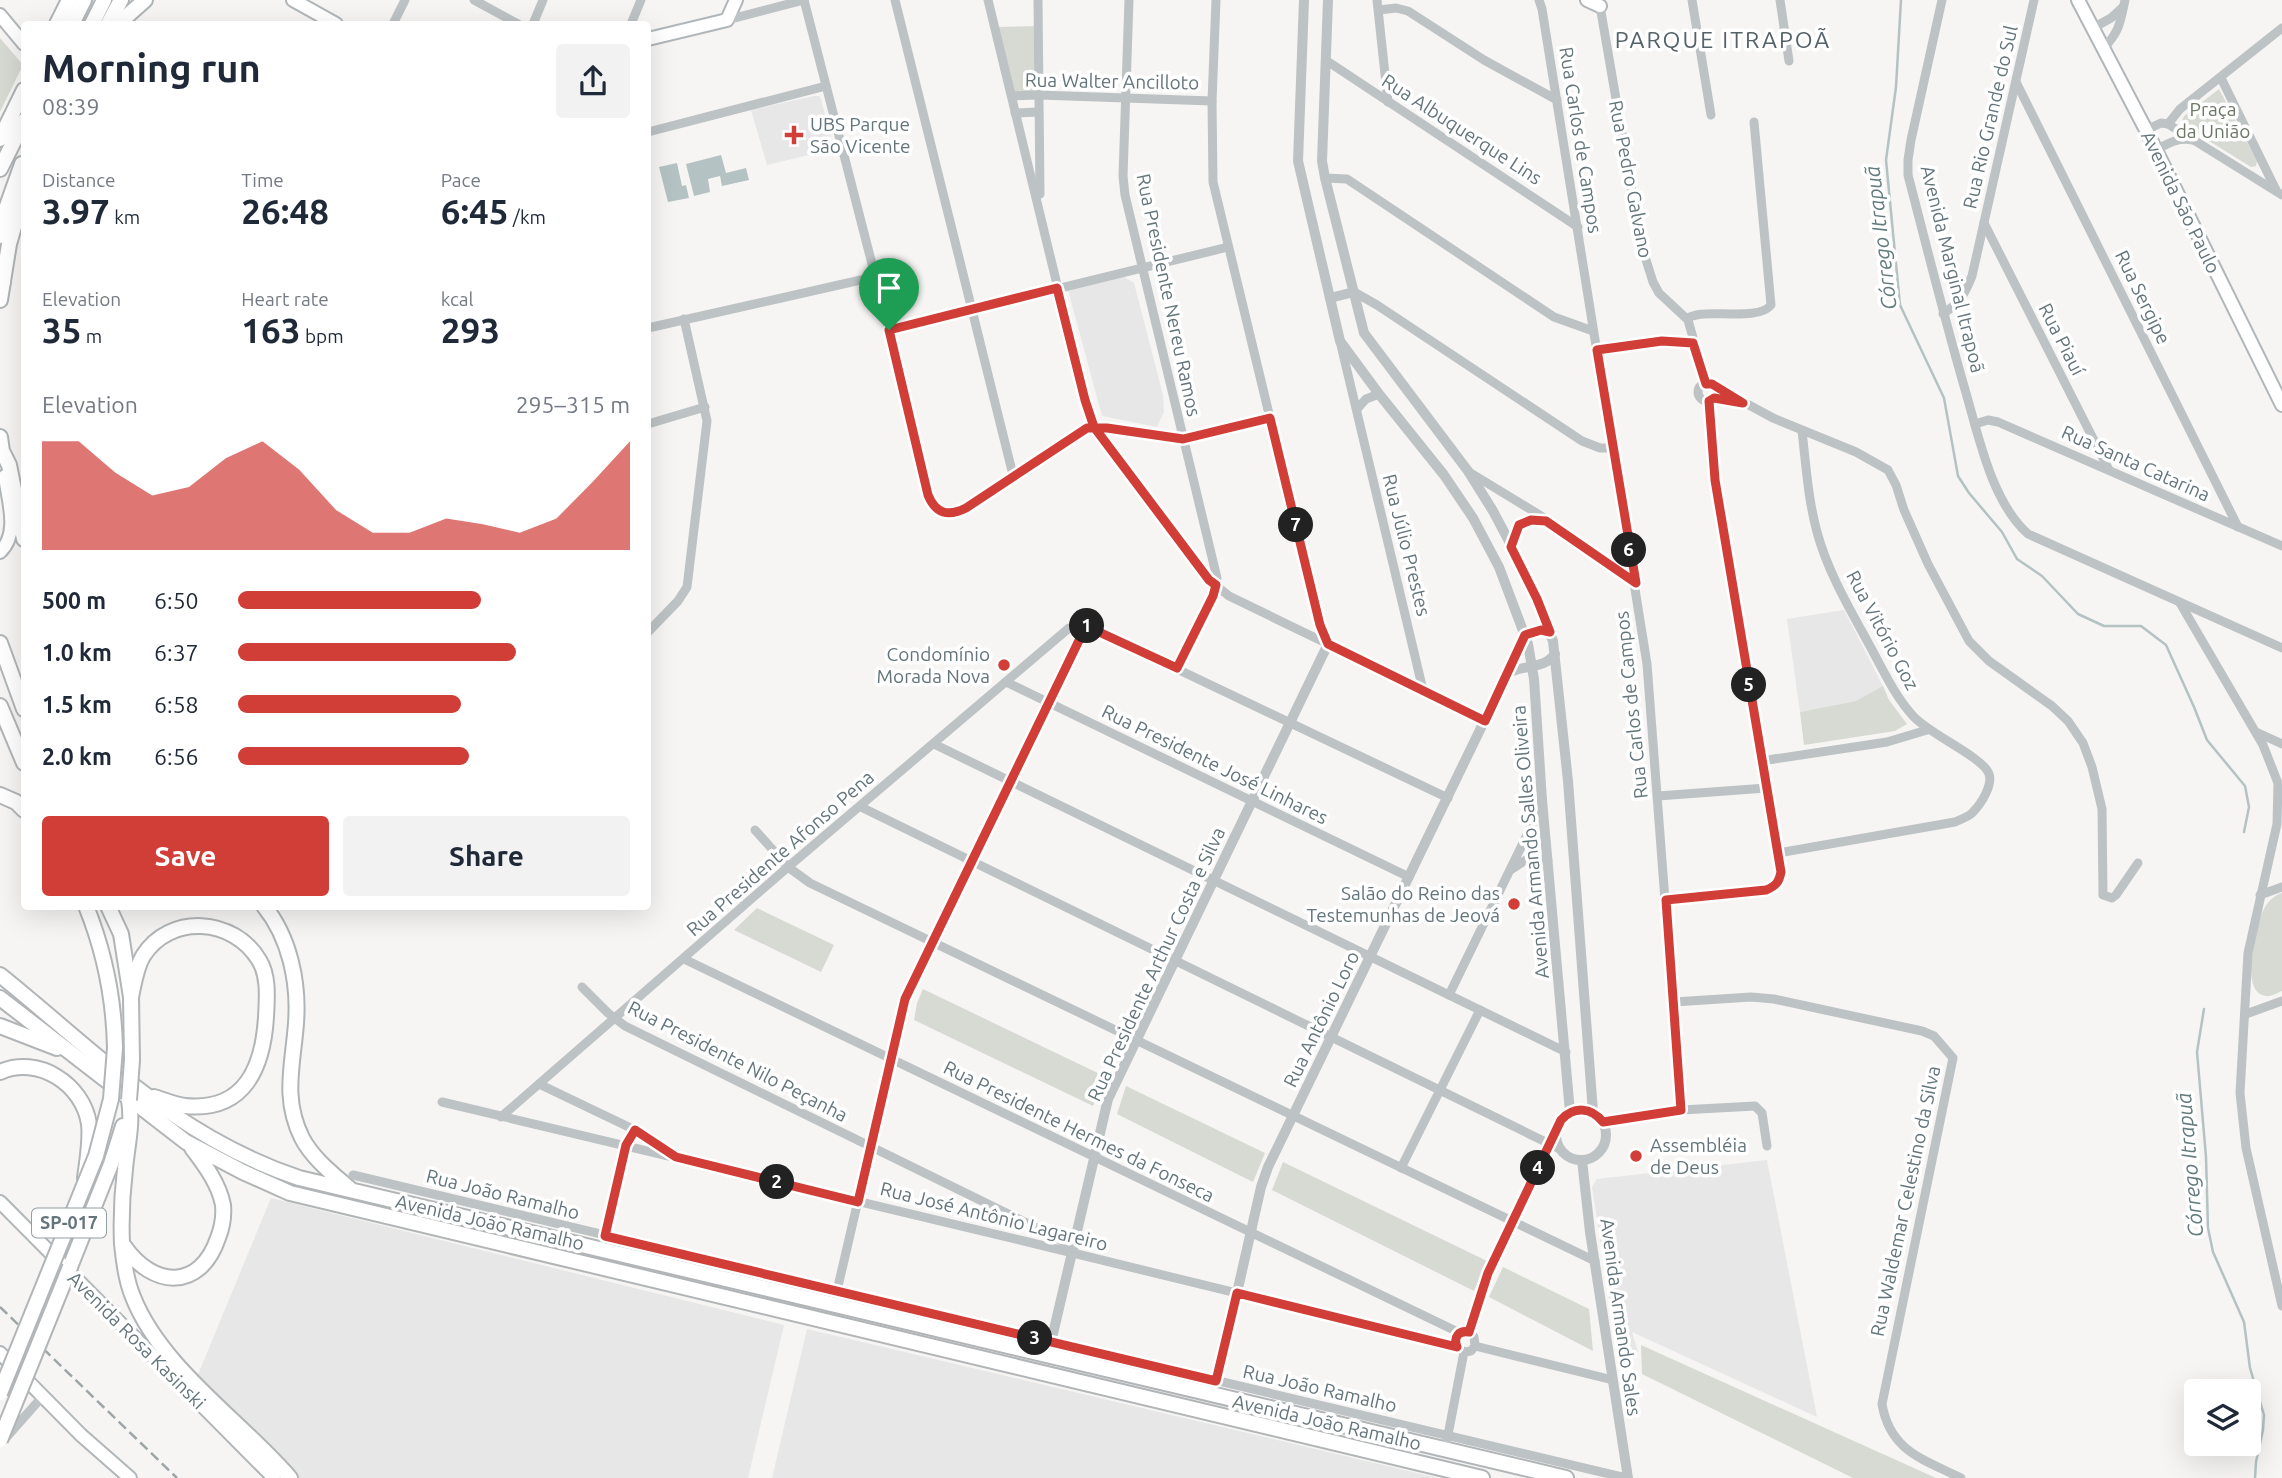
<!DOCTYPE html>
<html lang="en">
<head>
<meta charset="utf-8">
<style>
	:root { --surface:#fff; --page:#f2f2f3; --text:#1f2937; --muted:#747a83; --accent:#d13e38 }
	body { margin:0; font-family:Ubuntu,sans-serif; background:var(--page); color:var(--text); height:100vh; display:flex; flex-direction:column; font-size:26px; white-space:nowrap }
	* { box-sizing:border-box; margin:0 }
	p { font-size:23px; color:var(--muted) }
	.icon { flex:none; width:38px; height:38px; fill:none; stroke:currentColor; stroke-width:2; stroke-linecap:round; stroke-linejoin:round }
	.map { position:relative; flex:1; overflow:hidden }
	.drawer { position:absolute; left:21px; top:21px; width:630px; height:889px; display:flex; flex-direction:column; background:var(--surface); border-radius:7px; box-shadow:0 7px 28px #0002 }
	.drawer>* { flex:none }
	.buttons { position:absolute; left:2184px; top:1379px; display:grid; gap:14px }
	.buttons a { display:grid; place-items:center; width:77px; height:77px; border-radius:7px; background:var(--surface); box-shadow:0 7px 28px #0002; font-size:35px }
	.pin { position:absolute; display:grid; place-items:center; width:60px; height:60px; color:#fff; margin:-72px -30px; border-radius:50% 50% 50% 0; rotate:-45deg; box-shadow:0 0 7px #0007 }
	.pin .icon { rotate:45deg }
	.km { position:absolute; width:35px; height:35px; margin:-18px; border-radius:50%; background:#222; color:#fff; font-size:19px; line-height:35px; text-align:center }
	.round { display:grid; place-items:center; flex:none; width:74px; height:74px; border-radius:7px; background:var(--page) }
	.summary { display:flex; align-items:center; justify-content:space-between; height:119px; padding:0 21px }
	h1 { font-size:38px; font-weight:700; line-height:52px }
	.figures { display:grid; grid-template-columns:repeat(3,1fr); gap:10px; height:119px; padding:7px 21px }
	.figures div { display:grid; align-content:center }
	.figures b { font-size:35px; font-weight:700 }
	.figures small { font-size:19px; font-weight:400 }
	.figures p { font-size:19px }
	.chart { height:196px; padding:14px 21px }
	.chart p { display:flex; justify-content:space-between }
	.chart svg { width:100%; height:126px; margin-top:7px; fill:var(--accent); opacity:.7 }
	.primary-button { display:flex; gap:14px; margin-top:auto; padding:14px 21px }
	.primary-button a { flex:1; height:80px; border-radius:7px; background:var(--accent); color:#fff; font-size:28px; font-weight:700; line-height:80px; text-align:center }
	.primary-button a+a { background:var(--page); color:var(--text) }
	ul { padding:0 21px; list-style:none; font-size:23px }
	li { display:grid; grid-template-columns:112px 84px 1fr; align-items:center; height:52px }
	li i { height:18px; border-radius:9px; background:var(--accent) }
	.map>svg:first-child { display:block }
	.built { fill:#e6e7e6 }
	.green { fill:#d7dad2 }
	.water { fill:#b4c2c3 }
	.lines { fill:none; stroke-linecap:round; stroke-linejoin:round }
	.stream { stroke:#b4c2c3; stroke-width:2.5 }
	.secondary-casing { stroke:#b0b6b9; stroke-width:16 }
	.primary-casing { stroke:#afb4b7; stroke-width:18 }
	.trunk-casing { stroke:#b1b5b7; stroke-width:18 }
	.minor { stroke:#bdc2c4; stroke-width:9 }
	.tertiary { stroke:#bdc2c4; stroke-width:10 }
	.secondary { stroke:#fff; stroke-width:12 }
	.primary { stroke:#fff; stroke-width:14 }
	.trunk { stroke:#fff; stroke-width:14 }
	.rail { stroke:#9da5a8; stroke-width:2.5; stroke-dasharray:10 5; stroke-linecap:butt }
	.trunk-bridge-casing { stroke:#b1b5b7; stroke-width:18; stroke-linecap:butt }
	.trunk-bridge { stroke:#fff; stroke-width:14 }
	.route-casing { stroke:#fff; stroke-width:14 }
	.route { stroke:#d13e38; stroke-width:9 }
	.poi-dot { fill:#d13e38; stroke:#fff; stroke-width:2.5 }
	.labels { text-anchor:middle; stroke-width:7; stroke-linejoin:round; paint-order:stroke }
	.shield { fill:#fff; stroke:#929ea3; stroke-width:2 }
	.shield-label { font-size:18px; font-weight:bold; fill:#64757b }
	.street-label { font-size:19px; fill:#64757b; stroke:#fff }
	.park-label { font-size:19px; fill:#6d7966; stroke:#fff }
	.poi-label { font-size:19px; fill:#64757b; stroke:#fff; text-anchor:start }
	.water-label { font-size:21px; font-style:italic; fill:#637b7d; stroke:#fff }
	.quarter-label { font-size:23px; letter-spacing:2px; fill:#556267; stroke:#fff }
</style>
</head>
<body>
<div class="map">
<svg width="2282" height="1478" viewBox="0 0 2282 1478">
	<rect width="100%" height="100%" fill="#f6f5f3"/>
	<!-- built -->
	<g class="built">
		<polygon points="814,96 819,96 821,99 834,149 767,165 751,110"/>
		<polygon points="1124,277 1134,283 1163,395 1164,412 1157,427 1102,416 1068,290"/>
		<polygon points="1844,610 1883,686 1857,701 1800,712 1787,619"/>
		<polygon points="1767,1160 1817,1417 1632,1332 1638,1352 1618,1355 1592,1187 1597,1179"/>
		<polygon points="271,1198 784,1325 748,1478 293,1478 197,1377"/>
		<polygon points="807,1329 1438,1478 772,1478"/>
	</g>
	<!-- green -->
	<g class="green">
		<polygon points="1038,26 1039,95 1012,96 997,27"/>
		<polygon points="0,38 23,65 0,112"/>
		<polygon points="2219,89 2257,161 2256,166 2251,167 2185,126 2182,121 2184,116"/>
		<polygon points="1883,686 1889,700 1907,724 1895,731 1804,745 1800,712 1856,701"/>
		<path d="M2282 893V991C2277 993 2271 997 2266 996 2239 993 2256 927 2263 911 2267 902 2273 896 2282 893Z"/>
		<polygon points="757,908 834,945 821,972 734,930"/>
		<polygon points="923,989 1106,1077 1093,1106 914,1020 917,1003"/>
		<polygon points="1126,1086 1265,1153 1253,1182 1117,1114"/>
		<polygon points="1283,1162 1487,1261 1474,1291 1272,1190"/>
		<polygon points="1503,1267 1589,1309 1593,1351 1489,1297"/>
		<polygon points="1641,1345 1936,1478 1853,1478 1642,1374"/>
	</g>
	<!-- water -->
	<g class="water">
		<polygon points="721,155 726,173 746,168 749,180 722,186 720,176 708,179 710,192 694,196 686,164"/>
		<polygon points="677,163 682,186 686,185 689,198 668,202 659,167"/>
	</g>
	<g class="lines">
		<!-- stream -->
		<g class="stream">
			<polyline points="1901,0 1896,87 1886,160 1900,305 1944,398 1958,476 1969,493 2002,532 2017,559 2042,576 2078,614 2104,626 2141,626 2166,645 2194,707 2207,740 2245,786 2249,807 2244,832"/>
			<polyline points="2204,1009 2197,1052 2206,1157 2208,1228 2213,1252 2244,1322 2250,1368 2264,1415 2263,1430 2256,1462 2255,1478"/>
		</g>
		<defs>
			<g id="secondary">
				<polyline points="293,0 336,24"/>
				<polyline points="1587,0 1600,6"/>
				<polyline points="2078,0 2146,130 2282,405"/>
				<polyline points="0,15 24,44"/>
				<polyline points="648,39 727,20 736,0"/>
				<path d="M0 552C20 533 8 501 5 476"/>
				<polyline points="0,1202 274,1478"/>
				<polyline points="0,1353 81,1435 130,1478"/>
			</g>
			<g id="primary">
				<polyline points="57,24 69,0"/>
				<polyline points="108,24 121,0"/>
				<polyline points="118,24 145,0"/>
				<polyline points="0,139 24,90"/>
				<polyline points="0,300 9,244 24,192"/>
				<polyline points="0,437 2,451 9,465 24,539"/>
				<path d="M264 906C290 938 299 983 296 1023 293 1065 282 1098 302 1138 313 1159 333 1174 350 1189"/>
			</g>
			<g id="trunk">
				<polyline points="72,24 84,0"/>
				<polyline points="92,24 104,0"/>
				<polyline points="0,169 24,121"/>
				<polyline points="0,236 6,209 22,164"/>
				<polyline points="0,273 3,282"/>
				<polyline points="0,643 24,709"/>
				<polyline points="0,706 24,763"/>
				<polyline points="0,795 16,802 24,810"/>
				<path d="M86 906C105 953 114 998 115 1048"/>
				<polyline points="108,906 121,934 131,997 132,1060"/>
				<path d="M0 975C98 1054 176 1137 299 1178L1566 1478"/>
				<path d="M131 997C134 983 136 968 143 956 170 913 234 918 259 960 269 976 267 998 266 1017 263 1067 245 1112 185 1106 175 1105 164 1100 154 1097"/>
				<polyline points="0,998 186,1142 243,1172 290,1193 1482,1478"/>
				<polyline points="0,1026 57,1048"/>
				<path d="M0 1072C38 1055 83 1084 89 1124 91 1142 87 1161 85 1178"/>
				<path d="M129 1100C133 1124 127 1146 125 1169 122 1194 121 1220 122 1244 124 1262 126 1280 133 1297 161 1368 241 1421 290 1478"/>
				<path d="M124 1246C153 1288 200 1291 218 1238 222 1228 224 1216 223 1205 219 1184 205 1165 192 1148"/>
				<polyline points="70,1267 111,1164 123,1126"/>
			</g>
		</defs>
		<!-- secondary casing -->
		<use href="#secondary" class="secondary-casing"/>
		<!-- primary casing -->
		<use href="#primary" class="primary-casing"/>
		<!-- trunk casing -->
		<use href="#trunk" class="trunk-casing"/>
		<!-- minor -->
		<g class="minor">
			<polyline points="474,0 518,24"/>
			<polyline points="804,0 889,330 928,495 938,511 949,514 966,508 1087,428 1107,428 1183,439 1270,418"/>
			<polyline points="895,0 1013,475"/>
			<polyline points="988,0 1085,400 1094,427 1209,580 1229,596 1328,644"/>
			<polyline points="1038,0 1040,194"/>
			<polyline points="1129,0 1123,176 1125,195 1217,578 1213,596 1177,668"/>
			<polyline points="1216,0 1212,101 1213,182 1320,625 1328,644"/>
			<polyline points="1377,0 1388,102"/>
			<polyline points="1539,0 1542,9 1647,664 1681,1110"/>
			<polyline points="1692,0 1711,115"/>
			<polyline points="1780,0 1789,61"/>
			<path d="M1942 0 1911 140 1908 160V175C1927 248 1945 321 1966 393 1979 438 1992 502 2028 534L2282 648"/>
			<polyline points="1600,6 1641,244 1653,282 1659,293 1688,320 1706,384"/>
			<polyline points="1379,10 1396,8 1408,11 1484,60 1557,100"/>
			<polyline points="727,20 804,0"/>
			<polyline points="393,24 405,0"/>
			<polyline points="533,24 543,0"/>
			<polyline points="631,24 641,0"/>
			<polyline points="2093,28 2111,18 2123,7"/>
			<path d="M2103 49C2120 31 2120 23 2125 0"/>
			<polyline points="1327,61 1578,227"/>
			<polyline points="2221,78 2276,190"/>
			<polyline points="2016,82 2238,527"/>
			<polyline points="1012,96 1039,95 1212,101"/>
			<polyline points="1015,113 1038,112"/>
			<polyline points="2168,124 2180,109 2282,28"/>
			<polyline points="2146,130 2161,123 2168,124 2282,195"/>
			<polyline points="648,132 826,86"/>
			<path d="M2156 150C2169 143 2178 137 2193 140"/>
			<polyline points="1325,178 1347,179 1554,317 1593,331"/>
			<polyline points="1984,223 2109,470"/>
			<polyline points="1354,292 1377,305 1582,441 1600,448 1612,448"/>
			<path d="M1943 314C1960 302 1964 296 1972 276L2034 0"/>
			<path d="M1687 318C1692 316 1698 314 1704 314 1721 312 1761 319 1771 305L1754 122"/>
			<polyline points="648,328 874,277"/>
			<polyline points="889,330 1228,247"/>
			<polyline points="1340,341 1423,690"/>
			<polyline points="1597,350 1663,341 1693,343"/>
			<circle cx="1707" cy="392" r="9"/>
			<polyline points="1714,386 1773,418 1856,452 1888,470 1896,485 1904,510 1928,564 1969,641 1989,661 2052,706 2068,721 2083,743 2092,767 2102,809 2103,895 2112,898 2116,895 2138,863"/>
			<polyline points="1357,409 1366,399 1379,394"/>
			<polyline points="648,424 705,407"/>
			<polyline points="1975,424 1988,420 1998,422 2282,546"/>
			<polyline points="1469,472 1538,514 1636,583"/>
			<polyline points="1511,547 1519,525 1531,520 1544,521"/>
			<polyline points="2180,603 2263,745 2278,783 2277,824 2248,953 2240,1093 2246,1148 2282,1306"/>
			<polyline points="648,632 678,601 687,587 707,421 684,319"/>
			<polyline points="1006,682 1409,877"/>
			<polyline points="2256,732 2282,744"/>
			<polyline points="934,744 1566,1052"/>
			<polyline points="1761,761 1887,742 1927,730"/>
			<polyline points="1658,796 1766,788"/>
			<polyline points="861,807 1560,1149"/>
			<polyline points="755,830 788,867 810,883 1595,1261"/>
			<path d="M1778 853 1955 822C1961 819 1969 817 1973 812 1981 804 1993 785 1989 774 1983 757 1929 734 1913 716 1895 696 1884 672 1871 648 1851 611 1828 573 1817 532 1808 499 1806 465 1802 431"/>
			<polyline points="1512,869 1529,858 1548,861"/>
			<polyline points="2260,895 2282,887"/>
			<polyline points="1666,900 1766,890 1778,883 1781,872 1715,479 1709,401"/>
			<polyline points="684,959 1460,1333"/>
			<polyline points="582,987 608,1013 625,1026 1035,1227 1062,1241 1071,1253"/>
			<polyline points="1449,995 1542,804"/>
			<path d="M1674 1002 1751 997 1774 999 1922 1031 1934 1036 1953 1058 1882 1404C1890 1451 1923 1459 1961 1478"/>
			<polyline points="2246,1014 2282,1001"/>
			<polyline points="539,1084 635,1130 672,1154"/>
			<polyline points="442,1102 1028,1242 1457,1347 1464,1352 1471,1351 1475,1346 1474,1337 1469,1332 1460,1333 1456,1338 1457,1347"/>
			<polyline points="501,1117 788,867 1069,628 1080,625 1091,628 1448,798"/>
			<polyline points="1603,1122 1681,1110 1755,1106 1762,1113 1767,1146"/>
			<polyline points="1401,1168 1480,1010"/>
			<polyline points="353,1175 1626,1478"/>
			<polyline points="604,1240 626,1145 635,1130"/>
			<polyline points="836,1295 905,999 1086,626"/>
			<polyline points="1469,1332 1488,1273 1556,1131"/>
			<polyline points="1475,1346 1613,1380"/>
			<polyline points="4,1440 42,1397"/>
			<polyline points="1447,1440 1464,1352"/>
		</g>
		<!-- tertiary -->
		<g class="tertiary">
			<polyline points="1304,0 1298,161 1340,341 1379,394 1444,475 1473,518 1499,567 1528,644 1534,679 1542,800 1570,1112"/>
			<polyline points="1328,0 1322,161 1325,178 1364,333 1468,471 1493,511 1521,564 1553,641 1568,781 1593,1112"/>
			<polyline points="1330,298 1354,292"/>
			<polyline points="1526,635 1541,630 1550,632"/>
			<path d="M1508 673C1525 664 1543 670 1555 654"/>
			<circle cx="1581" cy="1135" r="25"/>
			<polyline points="1582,1160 1590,1232 1628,1478"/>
			<polyline points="1048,1355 1108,1099 1328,644 1485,721"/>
			<polyline points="1208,1393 1217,1381 1261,1187 1268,1167 1526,635"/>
		</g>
		<!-- secondary -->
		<use href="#secondary" class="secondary"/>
		<!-- primary -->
		<use href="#primary" class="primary"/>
		<!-- trunk -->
		<use href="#trunk" class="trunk"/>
		<!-- rail -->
		<polyline class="rail" points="0,1307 177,1478"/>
		<defs>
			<g id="trunk-bridge">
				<polyline points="129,1100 132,1060"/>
				<polyline points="0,1393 96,1156 111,1099 115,1048"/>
				<polyline points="0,1440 70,1267"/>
			</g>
		</defs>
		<!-- trunk-bridge casing -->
		<use href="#trunk-bridge" class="trunk-bridge-casing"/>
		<!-- trunk-bridge -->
		<use href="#trunk-bridge" class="trunk-bridge"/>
	</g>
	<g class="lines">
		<defs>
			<path id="route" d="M889 330 1057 288 1085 400 1094 427 1209 580 1216 585 1213 596 1177 668 1086 626 905 999 858 1202 676 1157 635 1130 626 1145 605 1236 1216 1381 1237 1293 1457 1347C1453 1337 1459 1330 1469 1332L1488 1273 1561 1120C1574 1106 1591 1107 1603 1122L1681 1110 1666 900 1766 890C1776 886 1779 882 1781 872L1715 480 1709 401 1714 398 1743 403 1712 384H1706L1693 343 1662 341 1597 350 1636 583 1546 521 1531 520 1519 525 1511 547 1537 599 1550 632 1541 630 1525 635 1485 721 1328 644 1320 625 1270 418 1183 439 1107 428H1087L966 508C948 517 936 514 928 495L889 330"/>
		</defs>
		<!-- route casing -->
		<use href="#route" class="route-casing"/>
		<!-- route -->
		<use href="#route" class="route"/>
	</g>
	<!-- markers -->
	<g class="poi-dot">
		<path d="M790.5 124.5h7v7h7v7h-7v7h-7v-7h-7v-7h7z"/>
		<circle cx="1004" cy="665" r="7"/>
		<circle cx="1514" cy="904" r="7"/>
		<circle cx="1636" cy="1156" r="7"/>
	</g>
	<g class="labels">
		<!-- shield labels -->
		<rect class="shield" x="32" y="1208.5" width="74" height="29" rx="5"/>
		<g class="shield-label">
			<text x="69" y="1229">SP-017</text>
		</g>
		<!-- street labels -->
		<g class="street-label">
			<text transform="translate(1112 81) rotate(1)" y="7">Rua Walter Ancilloto</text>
			<text transform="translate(1990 117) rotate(-77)" y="7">Rua Rio Grande do Sul</text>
			<text transform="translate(1462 129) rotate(33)" y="7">Rua Albuquerque Lins</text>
			<text transform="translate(1581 140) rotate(81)" y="7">Rua Carlos de Campos</text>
			<text transform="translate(1631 179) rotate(79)" y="7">Rua Pedro Galvano</text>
			<text transform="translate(2181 202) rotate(64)" y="7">Avenida São Paulo</text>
			<text transform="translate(1953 269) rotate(76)" y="7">Avenida Marginal Itrapoã</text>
			<text transform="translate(1169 295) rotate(78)" y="7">Rua Presidente Nereu Ramos</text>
			<text transform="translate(2143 297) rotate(64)" y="7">Rua Sergipe</text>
			<text transform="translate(2062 339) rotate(63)" y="7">Rua Piauí</text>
			<text transform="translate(2136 463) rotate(24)" y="7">Rua Santa Catarina</text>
			<text transform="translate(1407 545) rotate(76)" y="7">Rua Júlio Prestes</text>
			<text transform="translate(1883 630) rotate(62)" y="7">Rua Vitório Goz</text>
			<text transform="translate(1631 705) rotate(-96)" y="7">Rua Carlos de Campos</text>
			<text transform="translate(1215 764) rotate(26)" y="7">Rua Presidente José Linhares</text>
			<text transform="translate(1530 842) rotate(-95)" y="7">Avenida Armando Salles Oliveira</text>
			<text transform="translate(780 853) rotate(-41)" y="7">Rua Presidente Afonso Pena</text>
			<text transform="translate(1156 964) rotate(-65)" y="7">Rua Presidente Arthur Costa e Silva</text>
			<text transform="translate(1321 1019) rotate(-64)" y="7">Rua Antônio Loro</text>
			<text transform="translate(738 1061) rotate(27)" y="7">Rua Presidente Nilo Peçanha</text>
			<text transform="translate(1079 1131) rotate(26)" y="7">Rua Presidente Hermes da Fonseca</text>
			<text transform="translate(503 1194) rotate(14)" y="7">Rua João Ramalho</text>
			<text transform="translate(1905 1201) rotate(-78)" y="7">Rua Waldemar Celestino da Silva</text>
			<text transform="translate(994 1216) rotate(14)" y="7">Rua José Antônio Lagareiro</text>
			<text transform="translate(490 1222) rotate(13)" y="7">Avenida João Ramalho</text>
			<text transform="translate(1621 1317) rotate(82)" y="7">Avenida Armando Sales</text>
			<text transform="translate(137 1340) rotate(45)" y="7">Avenida Rosa Kasinski</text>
			<text transform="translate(1320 1388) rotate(13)" y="7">Rua João Ramalho</text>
			<text transform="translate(1327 1422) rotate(13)" y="7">Avenida João Ramalho</text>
		</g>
		<!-- park labels -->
		<g class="park-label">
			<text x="2213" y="116">Praça<tspan x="2213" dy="22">da União</tspan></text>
		</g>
		<!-- poi labels -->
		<g class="poi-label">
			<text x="810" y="131">UBS Parque<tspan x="810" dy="22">São Vicente</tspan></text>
			<text x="990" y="661" text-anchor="end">Condomínio<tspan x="990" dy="22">Morada Nova</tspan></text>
			<text x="1500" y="900" text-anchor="end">Salão do Reino das<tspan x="1500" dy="22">Testemunhas de Jeová</tspan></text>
			<text x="1650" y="1152">Assembléia<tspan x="1650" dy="22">de Deus</tspan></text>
		</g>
		<!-- water labels -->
		<g class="water-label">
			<text transform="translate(1881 238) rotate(-97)" y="7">Córrego Itrapuã</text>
			<text transform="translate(2190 1165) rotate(-95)" y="7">Córrego Itrapuã</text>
		</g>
		<!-- quarter labels -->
		<g class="quarter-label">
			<text x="1723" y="48">PARQUE ITRAPOÃ</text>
		</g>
	</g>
</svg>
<div class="buttons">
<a><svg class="icon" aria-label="layers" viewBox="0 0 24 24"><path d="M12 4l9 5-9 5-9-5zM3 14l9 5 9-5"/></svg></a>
</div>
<div class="pin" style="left:889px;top:330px;background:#1e9e55"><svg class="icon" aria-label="arrive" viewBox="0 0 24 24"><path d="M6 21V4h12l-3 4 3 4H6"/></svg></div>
<b class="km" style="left:1087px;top:626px">1</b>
<b class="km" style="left:777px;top:1182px">2</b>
<b class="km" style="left:1035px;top:1338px">3</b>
<b class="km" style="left:1538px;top:1168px">4</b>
<b class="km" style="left:1749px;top:685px">5</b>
<b class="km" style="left:1629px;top:550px">6</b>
<b class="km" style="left:1296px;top:525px">7</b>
<section class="drawer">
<div class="summary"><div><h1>Morning run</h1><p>08:39</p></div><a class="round"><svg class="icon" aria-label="share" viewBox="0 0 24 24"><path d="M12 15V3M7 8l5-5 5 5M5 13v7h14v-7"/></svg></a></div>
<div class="figures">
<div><p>Distance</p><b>3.97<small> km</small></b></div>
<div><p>Time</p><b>26:48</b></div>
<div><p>Pace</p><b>6:45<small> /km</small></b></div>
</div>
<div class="figures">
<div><p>Elevation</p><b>35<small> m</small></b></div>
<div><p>Heart rate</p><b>163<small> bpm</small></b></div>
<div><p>kcal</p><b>293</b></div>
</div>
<div class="chart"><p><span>Elevation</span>295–315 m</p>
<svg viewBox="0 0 160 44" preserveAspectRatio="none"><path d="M0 44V6L10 6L20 17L30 25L40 22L50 12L60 6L70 16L80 30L90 38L100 38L110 33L120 35L130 38L140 33L150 20L160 6V44z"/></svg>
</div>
<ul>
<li><b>500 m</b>6:50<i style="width:62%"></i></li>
<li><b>1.0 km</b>6:37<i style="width:71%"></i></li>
<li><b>1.5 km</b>6:58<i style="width:57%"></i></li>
<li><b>2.0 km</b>6:56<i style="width:59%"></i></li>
</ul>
<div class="primary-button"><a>Save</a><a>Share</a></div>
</section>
</div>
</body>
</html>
